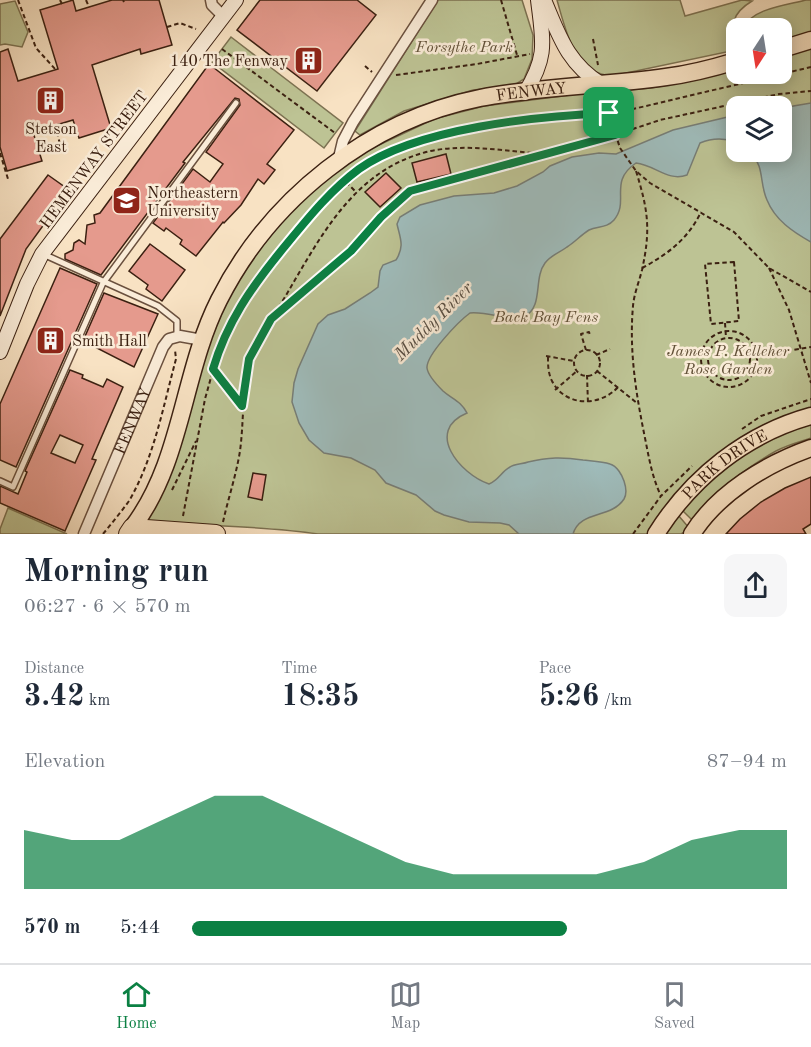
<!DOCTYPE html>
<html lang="en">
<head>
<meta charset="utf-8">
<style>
	:root { --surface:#fff; --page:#f6f6f7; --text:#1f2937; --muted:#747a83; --line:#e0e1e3; --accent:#0b8043 }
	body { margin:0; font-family:"Old Standard TT",serif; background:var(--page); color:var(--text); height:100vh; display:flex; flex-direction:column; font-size:22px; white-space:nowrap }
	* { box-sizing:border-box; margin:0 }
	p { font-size:20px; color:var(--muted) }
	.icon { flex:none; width:33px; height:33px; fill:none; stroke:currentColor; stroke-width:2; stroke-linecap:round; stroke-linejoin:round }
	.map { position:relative; height:534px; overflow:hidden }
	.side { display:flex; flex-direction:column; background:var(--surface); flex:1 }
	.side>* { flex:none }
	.needle { width:39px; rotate:192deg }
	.buttons { position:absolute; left:726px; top:18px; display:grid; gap:12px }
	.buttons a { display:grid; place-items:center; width:66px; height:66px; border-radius:12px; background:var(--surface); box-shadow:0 3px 15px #0003; font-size:30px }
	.pin { position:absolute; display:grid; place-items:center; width:51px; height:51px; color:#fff; margin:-26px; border-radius:12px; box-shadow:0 3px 9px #0006 }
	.round { display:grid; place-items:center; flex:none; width:63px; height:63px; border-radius:12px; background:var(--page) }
	.overview { display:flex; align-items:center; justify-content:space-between; height:102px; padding:0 24px }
	h1 { font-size:33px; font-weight:600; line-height:45px }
	.stats { display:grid; grid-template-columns:repeat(3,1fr); gap:9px; height:102px; padding:6px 24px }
	.stats div { display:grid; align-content:center }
	.stats b { font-size:30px; font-weight:600 }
	.stats small { font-size:16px; font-weight:400 }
	.stats p { font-size:16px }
	.chart { height:168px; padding:12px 24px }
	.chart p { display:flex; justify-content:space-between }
	.chart svg { width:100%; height:108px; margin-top:6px; fill:var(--accent); opacity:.7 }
	ul { padding:0 24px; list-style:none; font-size:20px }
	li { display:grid; grid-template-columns:96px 72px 1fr; align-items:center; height:45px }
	li i { height:15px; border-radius:8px; background:var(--accent) }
	.dock { display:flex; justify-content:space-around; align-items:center; height:84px; border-top:2px solid var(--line); background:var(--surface); font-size:16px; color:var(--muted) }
	.dock a { display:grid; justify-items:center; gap:3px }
	.dock .current { color:var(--accent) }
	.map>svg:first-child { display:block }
	.green { fill:#bdc394; stroke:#7c7252; stroke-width:1.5; fill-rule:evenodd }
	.water { fill:#9fbcbb; stroke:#777e77; stroke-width:1.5 }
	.building { fill:#e59a8d; stroke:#3b2011; stroke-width:1.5; fill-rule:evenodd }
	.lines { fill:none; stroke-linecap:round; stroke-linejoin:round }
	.lane-casing { stroke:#6a503e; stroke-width:8 }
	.street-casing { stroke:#6a503e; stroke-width:13 }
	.secondary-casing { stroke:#3b2011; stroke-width:16 }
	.primary-casing { stroke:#3b2011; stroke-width:19 }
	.highway-casing { stroke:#3b2011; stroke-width:20 }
	.path { stroke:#3b2011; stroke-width:2; stroke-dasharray:4.5 3; stroke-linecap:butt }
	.lane { stroke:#faecd8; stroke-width:5 }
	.street { stroke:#faecd8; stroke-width:10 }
	.secondary { stroke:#faecd8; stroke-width:14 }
	.primary { stroke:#f8e2c3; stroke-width:16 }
	.highway { stroke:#f8e2c3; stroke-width:18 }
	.route-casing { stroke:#fff; stroke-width:12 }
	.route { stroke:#0b8043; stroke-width:8 }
	.labels { text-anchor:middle; stroke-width:5; stroke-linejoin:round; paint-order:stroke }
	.park-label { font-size:16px; font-style:italic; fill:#625138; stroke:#faecd8 }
	.poi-label { font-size:16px; fill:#3b2011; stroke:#faecd8; text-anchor:start }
	.street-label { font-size:16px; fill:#3b2011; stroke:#faecd8 }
	.water-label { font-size:18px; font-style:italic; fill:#594f44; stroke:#faecd8 }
</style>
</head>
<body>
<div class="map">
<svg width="811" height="534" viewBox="0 0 811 534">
	<rect width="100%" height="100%" fill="#f8e2c3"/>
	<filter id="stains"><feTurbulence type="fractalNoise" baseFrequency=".00333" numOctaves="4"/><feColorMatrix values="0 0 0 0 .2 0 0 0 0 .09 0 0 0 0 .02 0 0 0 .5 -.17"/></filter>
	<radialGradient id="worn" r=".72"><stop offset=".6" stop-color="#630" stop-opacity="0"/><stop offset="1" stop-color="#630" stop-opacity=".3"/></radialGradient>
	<!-- green -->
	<g class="green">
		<polygon points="438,0 522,0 533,35 532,59 524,79 513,86 473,90 404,111 360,135 355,131"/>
		<path d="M557 0H680L685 16 742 0 752 1C729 15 732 26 736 50L612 76C574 74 566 31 557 0Z"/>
		<path d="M806 0H811V32L782 40V28H744C750 9 787 5 806 0Z"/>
		<polygon points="15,1 28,32 22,47 5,44 0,45 0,4"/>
		<polygon points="231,37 343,123 324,148 212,62"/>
		<path d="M811 48V408C736 433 690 467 648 534H318C261 525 204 527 147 521L166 482 204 355 230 294 250 262 284 217 330 176 364 152 434 119 484 106 578 94 651 88 695 80 736 70V74H782V57ZM736 106H782V152H736Z"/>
		<path d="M811 424V438C799 442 787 445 776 451 758 461 698 500 696 520L693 521 682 510C710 480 738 455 775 437 786 431 799 428 811 424Z"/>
		<polygon points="8,508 67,534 0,534 0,529"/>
		<polygon points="678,515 690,529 681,534 665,534"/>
	</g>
	<!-- water -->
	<g class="water">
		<path d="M811 103V242C793 232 775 220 767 200 759 182 765 169 751 152H782V108Z"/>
		<path d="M736 115V142C724 138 712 138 700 143L687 175C668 182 655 165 636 163 608 182 630 201 614 220 607 228 598 226 589 230 581 235 575 242 567 247 559 253 551 255 545 263 533 279 544 307 524 317 514 322 487 311 470 313 459 321 426 355 427 368 428 376 437 385 443 391 452 399 461 401 467 413 424 431 460 474 489 484 499 480 501 472 510 467 514 464 523 464 528 462 548 457 563 457 583 460 592 461 602 461 610 464 617 466 622 475 624 481 626 487 627 494 624 499 611 519 580 510 573 534H519L509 525 500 523 469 522 444 515 435 511 416 495 386 483 375 470 351 458 324 453 309 440 299 423 292 402 294 383 298 369 318 324 328 315 345 309 370 293 378 287 380 271 383 265 396 260C405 246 400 238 397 224L400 217 420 205 454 196 494 193 517 186 543 172 550 166 572 157 599 153 616 154 673 130Z"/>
	</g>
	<!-- building -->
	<g class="building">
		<polygon points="73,0 76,11 112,0 159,0 172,45 141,54 140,49 92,65 111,128 79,138 73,120 33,132 42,161 7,171 0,147 0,52 8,49 18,81 58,69 40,10"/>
		<polygon points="260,0 357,0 376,15 317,91 237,30"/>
		<polygon points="209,64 294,130 267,164 275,170 264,184 258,179 241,205 224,223 223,222 196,256 180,244 182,240 166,228 164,231 153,223 193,169 210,182 223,164 206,152 240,105 239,99 235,98 183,162 185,163 101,275 65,259 65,254 73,250 74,243 79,240 85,244 87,225 95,223 94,215 100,213"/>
		<polygon points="446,154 451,174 417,182 412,163"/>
		<polygon points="386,173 401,188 380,207 365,192"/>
		<polygon points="48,175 69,190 26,249 0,316 0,239"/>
		<polygon points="150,244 185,270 162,301 146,289 148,285 129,271"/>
		<polygon points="60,268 97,284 16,467 0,460 0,404"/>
		<polygon points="104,293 158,314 134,367 83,341"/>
		<path d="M70 370 83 375 82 378 103 387 107 379 123 387 92 459 96 460 65 531 0 503V486L18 494 27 472 25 471ZM60 435 83 445 75 463 51 453Z"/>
		<polygon points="253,473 266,475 262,500 248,497"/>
		<polygon points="811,477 811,524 803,529 806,534 726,534 740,519 761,502 785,488"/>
	</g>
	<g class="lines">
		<defs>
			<g id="lane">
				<polyline points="43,254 158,306 177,321 177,336"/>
				<polyline points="0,481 13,487 103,283 236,103"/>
			</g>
			<g id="street">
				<polyline points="211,0 212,5 223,16"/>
				<polyline points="338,162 343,141 353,122 432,0"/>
				<path id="s1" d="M84 534 163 347 169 339 180 336 202 340"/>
			</g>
			<g id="secondary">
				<path d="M544 0C559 35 567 63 601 84"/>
				<path d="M525 93C548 56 543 42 538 0"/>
				<polyline points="0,352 27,284 42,254 236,0"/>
			</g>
			<g id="primary">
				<polyline points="782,49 811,40"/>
				<path id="s2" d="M132 528C183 461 182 373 219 300 270 199 369 120 480 98 541 86 604 86 666 77 690 74 713 68 736 61"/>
				<path id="s3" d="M656 534C692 477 746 434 811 416"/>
				<path d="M692 534C718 493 766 464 811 448"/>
			</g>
			<polyline id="highway" points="128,534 132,528 216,534"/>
		</defs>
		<!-- lane casing -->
		<use href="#lane" class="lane-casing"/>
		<!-- street casing -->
		<use href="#street" class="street-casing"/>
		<!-- secondary casing -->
		<use href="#secondary" class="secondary-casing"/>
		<!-- primary casing -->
		<use href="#primary" class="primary-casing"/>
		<!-- highway casing -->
		<use href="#highway" class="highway-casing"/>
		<!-- path -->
		<g class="path">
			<polyline points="18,0 36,48 56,70"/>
			<polyline points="60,0 62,4"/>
			<polyline points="86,0 89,7"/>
			<polyline points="123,0 124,2"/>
			<polyline points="501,0 517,55"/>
			<polyline points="167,27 180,23 196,29"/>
			<polyline points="593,39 598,65"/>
			<polyline points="222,49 335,133"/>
			<polyline points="365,66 372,72"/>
			<polyline points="396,75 477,64 530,54"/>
			<polyline points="604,98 620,148 636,171 650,183 734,232 769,268 811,292"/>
			<polyline points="55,125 61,148"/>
			<polyline points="0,153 8,179"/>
			<path d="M636 171C648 210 651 229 642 270 639 282 634 294 633 306 629 351 636 394 645 438 649 458 652 477 661 496"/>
			<polyline points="346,182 356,192"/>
			<polygon points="734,262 739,321 711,324 705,264"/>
			<path d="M642 268C668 254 688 239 701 212"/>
			<polyline points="769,268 789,310 811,383"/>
			<polyline points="271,319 351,251 381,217 410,191 615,135 660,120 779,94 811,91"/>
			<polyline points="725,323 726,338"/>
			<circle cx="729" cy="359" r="28"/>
			<circle cx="729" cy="359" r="21"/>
			<polyline points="586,350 581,334 589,332 590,335"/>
			<circle cx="587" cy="363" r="13"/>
			<polyline points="596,355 610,349"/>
			<polyline points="546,356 574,361"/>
			<path d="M548 357C548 365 548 373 552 381 565 407 600 407 618 387"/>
			<polyline points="750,357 811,347"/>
			<polyline points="213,369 242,406"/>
			<polyline points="597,371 637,403"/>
			<polyline points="587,375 588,404"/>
			<polyline points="555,390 577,371"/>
			<polyline points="742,429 761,416 811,399"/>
			<polyline points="172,490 196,441"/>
			<polyline points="183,516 205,399 215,363 240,305 255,283 314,211 345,181 361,168 401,147 443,135 484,126 629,110 811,67"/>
			<path d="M223 522C228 499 236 476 240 451 244 421 242 391 249 361 252 345 273 316 282 302 319 240 351 172 426 152 463 143 505 151 543 154"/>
			<path d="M103 534C112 523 121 512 129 501 154 458 163 407 176 359L175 350"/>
			<polyline points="633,534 661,496 692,466"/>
		</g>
		<!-- lane -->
		<use href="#lane" class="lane"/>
		<!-- street -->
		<use href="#street" class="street"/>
		<!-- secondary -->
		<use href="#secondary" class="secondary"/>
		<!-- primary -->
		<use href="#primary" class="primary"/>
		<!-- highway -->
		<use href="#highway" class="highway"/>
	</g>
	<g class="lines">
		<defs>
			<path id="route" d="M609 113 615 135 410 191 381 217 351 251 271 319 249 359 242 406 213 369C227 322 251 288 281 251 305 222 328 192 359 169 417 128 538 116 609 113Z"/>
		</defs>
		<!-- route casing -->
		<use href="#route" class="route-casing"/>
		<!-- route -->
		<use href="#route" class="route"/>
	</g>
	<!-- icons -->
	<defs>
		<symbol id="building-square" viewBox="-11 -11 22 22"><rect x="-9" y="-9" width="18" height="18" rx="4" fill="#8f2418" stroke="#faecd8"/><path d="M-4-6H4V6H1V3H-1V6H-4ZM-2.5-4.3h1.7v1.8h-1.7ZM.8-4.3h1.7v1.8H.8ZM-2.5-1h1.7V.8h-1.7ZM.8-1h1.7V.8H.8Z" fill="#fff"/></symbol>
		<symbol id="university-square" viewBox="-11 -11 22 22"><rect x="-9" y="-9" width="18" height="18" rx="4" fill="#8f2418" stroke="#faecd8"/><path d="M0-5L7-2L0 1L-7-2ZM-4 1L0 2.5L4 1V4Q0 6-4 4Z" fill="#fff"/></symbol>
	</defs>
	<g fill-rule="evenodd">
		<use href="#building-square" x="292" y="44" width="33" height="33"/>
		<use href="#building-square" x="34" y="84" width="33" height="33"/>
		<use href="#university-square" x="110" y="184" width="33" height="33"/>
		<use href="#building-square" x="34" y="324" width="33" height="33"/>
	</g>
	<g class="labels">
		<!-- park labels -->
		<g class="park-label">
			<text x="464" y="52">Forsythe Park</text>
			<text x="546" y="322">Back Bay Fens</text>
			<text x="728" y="356">James P. Kelleher<tspan x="728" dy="18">Rose Garden</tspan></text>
		</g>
		<!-- poi labels -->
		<g class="poi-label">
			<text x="288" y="66" text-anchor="end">140 The Fenway</text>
			<text x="51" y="134" text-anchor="middle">Stetson<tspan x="51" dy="18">East</tspan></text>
			<text x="147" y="198">Northeastern<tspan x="147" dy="18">University</tspan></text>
			<text x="72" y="346">Smith Hall</text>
		</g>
		<!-- street labels -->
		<g class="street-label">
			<text dy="6" stroke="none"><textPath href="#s2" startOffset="638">FENWAY</textPath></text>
			<text transform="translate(93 159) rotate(-53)" y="6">HEMENWAY STREET</text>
			<text dy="6" stroke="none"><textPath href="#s1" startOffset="123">FENWAY</textPath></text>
			<text dy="6" stroke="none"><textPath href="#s3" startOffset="99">PARK DRIVE</textPath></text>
		</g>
		<!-- water labels -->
		<g class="water-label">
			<text transform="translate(433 321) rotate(-45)" y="6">Muddy River</text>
		</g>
	</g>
	<rect width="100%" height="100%" filter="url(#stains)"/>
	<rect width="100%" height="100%" fill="url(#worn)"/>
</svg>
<div class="buttons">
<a><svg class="needle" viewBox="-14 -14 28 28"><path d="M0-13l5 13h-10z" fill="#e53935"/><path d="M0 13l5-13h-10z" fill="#747a83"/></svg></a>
<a><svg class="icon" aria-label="layers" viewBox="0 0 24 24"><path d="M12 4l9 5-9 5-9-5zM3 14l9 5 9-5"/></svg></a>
</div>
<div class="pin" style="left:609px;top:113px;background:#1e9e55"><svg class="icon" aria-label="arrive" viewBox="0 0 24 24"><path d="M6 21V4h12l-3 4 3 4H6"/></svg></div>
</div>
<section class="side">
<div class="overview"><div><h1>Morning run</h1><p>06:27 · 6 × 570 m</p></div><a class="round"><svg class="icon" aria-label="share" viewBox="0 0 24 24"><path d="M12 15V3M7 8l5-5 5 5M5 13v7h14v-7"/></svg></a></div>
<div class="stats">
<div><p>Distance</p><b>3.42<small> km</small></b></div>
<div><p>Time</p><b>18:35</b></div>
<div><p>Pace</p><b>5:26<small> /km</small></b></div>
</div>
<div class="chart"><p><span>Elevation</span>87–94 m</p>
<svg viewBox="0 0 160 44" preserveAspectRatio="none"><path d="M0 44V20L10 24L20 24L30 15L40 6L50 6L60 15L70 24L80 33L90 38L100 38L110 38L120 38L130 33L140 24L150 20L160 20V44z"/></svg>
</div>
<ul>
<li><b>570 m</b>5:44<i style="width:63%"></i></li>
</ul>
</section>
<nav class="dock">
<a class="current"><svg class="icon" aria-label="home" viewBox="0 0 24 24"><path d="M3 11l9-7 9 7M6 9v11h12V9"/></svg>Home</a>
<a><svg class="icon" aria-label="map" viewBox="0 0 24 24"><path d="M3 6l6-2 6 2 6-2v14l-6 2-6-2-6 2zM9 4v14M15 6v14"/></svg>Map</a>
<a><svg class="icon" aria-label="saved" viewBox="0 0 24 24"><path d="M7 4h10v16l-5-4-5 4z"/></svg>Saved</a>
</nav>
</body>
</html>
